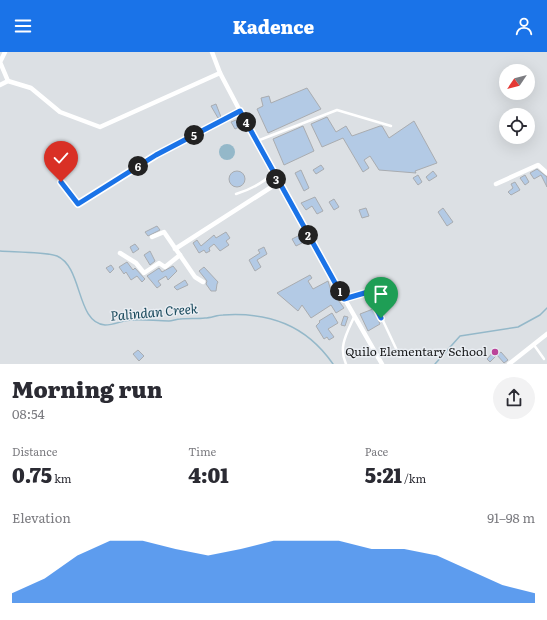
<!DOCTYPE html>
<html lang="en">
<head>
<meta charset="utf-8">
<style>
	:root { --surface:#fff; --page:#f2f2f3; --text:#2b2b33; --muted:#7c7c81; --accent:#1a73e8 }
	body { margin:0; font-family:Literata,serif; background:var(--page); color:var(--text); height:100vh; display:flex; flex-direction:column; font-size:15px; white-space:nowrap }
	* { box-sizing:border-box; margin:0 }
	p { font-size:13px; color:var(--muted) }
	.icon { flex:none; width:22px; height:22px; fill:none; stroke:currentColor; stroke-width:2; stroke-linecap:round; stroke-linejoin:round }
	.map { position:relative; height:312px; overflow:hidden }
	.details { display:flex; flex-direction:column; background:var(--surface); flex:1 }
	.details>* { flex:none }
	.needle { width:26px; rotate:235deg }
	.controls { position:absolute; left:499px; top:12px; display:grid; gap:8px }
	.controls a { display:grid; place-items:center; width:36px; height:36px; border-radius:50%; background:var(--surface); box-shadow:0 4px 16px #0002; font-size:20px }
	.pin { position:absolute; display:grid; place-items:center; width:34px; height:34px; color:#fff; margin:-41px -17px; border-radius:50% 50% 50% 0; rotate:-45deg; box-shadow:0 0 4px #0007 }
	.pin .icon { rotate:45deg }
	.km { position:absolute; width:20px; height:20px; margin:-10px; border-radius:50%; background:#222; color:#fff; font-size:11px; line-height:20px; text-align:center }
	.round { display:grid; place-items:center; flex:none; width:42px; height:42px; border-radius:21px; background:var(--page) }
	.head { display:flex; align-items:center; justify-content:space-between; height:68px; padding:0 12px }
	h1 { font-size:22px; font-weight:800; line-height:30px }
	.figures { display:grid; grid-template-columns:repeat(3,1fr); gap:6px; height:68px; padding:4px 12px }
	.figures div { display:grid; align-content:center }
	.figures b { font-size:20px; font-weight:800 }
	.figures small { font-size:11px; font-weight:400 }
	.figures p { font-size:11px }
	.chart { height:112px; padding:8px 12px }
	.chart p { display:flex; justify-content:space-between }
	.chart svg { width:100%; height:72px; margin-top:4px; fill:var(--accent); opacity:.7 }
	header { display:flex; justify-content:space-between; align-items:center; height:52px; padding:0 12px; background:var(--accent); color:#fff; font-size:18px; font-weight:800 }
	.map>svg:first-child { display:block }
	.water { fill:#94b8c9 }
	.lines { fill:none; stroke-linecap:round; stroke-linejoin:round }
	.stream { stroke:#94b8c9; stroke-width:1.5 }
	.building { fill:#b3cae5; stroke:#a9acb0 }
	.service { stroke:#fff; stroke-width:2.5 }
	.minor { stroke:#fff; stroke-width:4.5 }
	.route-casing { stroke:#fff; stroke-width:8 }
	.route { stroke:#1a73e8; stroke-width:5 }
	.poi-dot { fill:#bb449a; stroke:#e9edf2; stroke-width:1.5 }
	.labels { text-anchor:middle; stroke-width:3; stroke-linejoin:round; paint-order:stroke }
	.poi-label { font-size:12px; fill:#18191a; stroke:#e9edf2; text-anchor:end }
	.water-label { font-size:13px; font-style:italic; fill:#16475a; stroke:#e9edf2 }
</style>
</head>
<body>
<header><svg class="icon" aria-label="menu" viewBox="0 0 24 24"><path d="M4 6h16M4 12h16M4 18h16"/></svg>Kadence<svg class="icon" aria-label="person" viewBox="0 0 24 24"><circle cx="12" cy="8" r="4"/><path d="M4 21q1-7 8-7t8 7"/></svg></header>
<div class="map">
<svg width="547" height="312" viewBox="0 0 547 312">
	<rect width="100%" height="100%" fill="#dce0e4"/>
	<!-- water -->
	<circle class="water" cx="227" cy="100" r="8"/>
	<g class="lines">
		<!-- stream -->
		<g class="stream">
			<path d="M0 199C12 200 48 200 57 204 83 215 76 271 105 273 115 273 123 268 132 268 144 267 156 269 169 269 172 269 177 267 180 267 189 266 197 267 205 266 211 266 217 263 223 263 269 260 306 273 333 312"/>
			<polyline points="435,312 460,284 518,275 540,263 547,256"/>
		</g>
	</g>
	<!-- building -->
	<g class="building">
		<polygon points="307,36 321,57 268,81 257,57 263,54 261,46 269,44 271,51"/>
		<polygon points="216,52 221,65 218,66 211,54"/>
		<polygon points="327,65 336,80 346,74 352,84 380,74 382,74 389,86 414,69 437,111 415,119 416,121 379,118 370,104 364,108 369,116 363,120 343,86 322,95 311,72"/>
		<polygon points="236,68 239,75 235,77 231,70"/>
		<polygon points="303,74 314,99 284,113 273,87"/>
		<polygon points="321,113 324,117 316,122 313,118"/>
		<polygon points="537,117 547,125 547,135 541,123 534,127 530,121"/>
		<polygon points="301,118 309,136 304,139 295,121"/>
		<polygon points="433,119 437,124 429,129 426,125"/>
		<circle cx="237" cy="127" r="8"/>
		<polygon points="418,123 422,130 418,133 413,126"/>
		<polygon points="525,123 529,130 525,133 520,126"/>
		<polygon points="515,130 520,138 511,143 508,140 513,136 511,132"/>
		<polygon points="315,145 323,159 317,162 312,154 306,158 301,151"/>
		<polygon points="334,147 339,155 334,158 329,150"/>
		<polygon points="366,156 369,164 362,166 359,158"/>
		<polygon points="443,156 453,170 447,174 438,160"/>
		<polygon points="157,174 160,178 148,184 145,180"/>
		<polygon points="226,180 230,186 226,189 229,193 220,199 214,192 209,196 210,199 206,201 204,198 199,201 193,191 197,188 201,194 214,183 216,186"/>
		<polygon points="300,183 304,190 296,194 292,187"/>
		<polygon points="135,192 139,197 133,201 130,195"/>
		<polygon points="264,195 267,202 257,208 261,215 255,219 249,208 260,201 258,198"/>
		<polygon points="150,199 155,209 150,213 144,203"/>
		<polygon points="127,210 133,218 135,216 145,227 142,230 137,224 131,228 126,220 124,222 119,215"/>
		<polygon points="111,213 114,217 110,221 106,216"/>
		<polygon points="173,214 177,219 168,228 166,224 158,229 161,233 157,236 147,224 159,216 162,220"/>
		<polygon points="204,215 218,230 217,232 216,239 211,239 206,232 207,229 199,219"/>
		<polygon points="310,223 312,226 308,229 313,237 328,229 333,245 335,244 344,256 336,261 331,253 311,266 302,253 298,259 277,241"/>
		<polygon points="185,228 188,233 177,238 174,235"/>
		<polygon points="373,257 380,272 368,279 360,262"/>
		<polygon points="332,261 338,271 328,277 334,285 329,288 327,285 324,287 316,274 320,270 319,269"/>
		<polygon points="344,264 348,265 345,274 341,273"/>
		<polygon points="138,298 144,304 139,309 133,302"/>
		<polygon points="495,298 498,302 490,310 487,307"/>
		<polygon points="501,300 508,308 504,311 497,303"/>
	</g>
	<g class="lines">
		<!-- service -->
		<g class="service">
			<polyline points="257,89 337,58 391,74"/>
			<polyline points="268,126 273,133"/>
			<path d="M236 142C249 138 263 131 273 121"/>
			<polyline points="345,247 364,239 370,241 400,305"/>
			<polyline points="534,293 544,307"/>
			<path d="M346 312C338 295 347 281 354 265"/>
		</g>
		<!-- minor -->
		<g class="minor">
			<polyline points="5,0 0,10 8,29"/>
			<polyline points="212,0 220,21 277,129 382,312"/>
			<polyline points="0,33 8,29 31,36 60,60 100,75 220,21"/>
			<polyline points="61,130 78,152 156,103 240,59"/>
			<polyline points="496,132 538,113 547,121"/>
			<polyline points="152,185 164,180 195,225 203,230"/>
			<polyline points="175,197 273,134 277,129"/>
			<polyline points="120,201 136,211 144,221 159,211 165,215 180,203"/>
			<polyline points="509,312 547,282"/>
		</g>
	</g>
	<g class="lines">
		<defs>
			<polyline id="route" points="61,130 78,152 156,103 240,59 344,247 368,240 381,266"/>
		</defs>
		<!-- route casing -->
		<use href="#route" class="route-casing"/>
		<!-- route -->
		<use href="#route" class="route"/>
	</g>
	<!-- markers -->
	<circle class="poi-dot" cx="495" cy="300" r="4"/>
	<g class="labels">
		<!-- poi labels -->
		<g class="poi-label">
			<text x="487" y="304">Quilo Elementary School</text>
		</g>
		<!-- water labels -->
		<g class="water-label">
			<text transform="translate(154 260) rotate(-5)" y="5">Palindan Creek</text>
		</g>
	</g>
</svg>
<div class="controls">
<a><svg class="needle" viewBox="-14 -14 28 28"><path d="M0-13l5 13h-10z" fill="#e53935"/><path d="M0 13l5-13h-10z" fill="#7c7c81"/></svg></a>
<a><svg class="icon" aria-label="locate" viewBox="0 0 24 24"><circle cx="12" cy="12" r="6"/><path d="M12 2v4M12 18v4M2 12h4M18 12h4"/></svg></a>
</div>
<div class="pin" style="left:381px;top:266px;background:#1e9e55"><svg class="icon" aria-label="arrive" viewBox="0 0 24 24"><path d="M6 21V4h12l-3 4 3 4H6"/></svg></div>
<div class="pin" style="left:61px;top:130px;background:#d93025"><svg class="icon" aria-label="check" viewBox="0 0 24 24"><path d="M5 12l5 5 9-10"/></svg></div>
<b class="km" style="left:340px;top:239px">1</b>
<b class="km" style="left:308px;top:183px">2</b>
<b class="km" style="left:276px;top:127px">3</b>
<b class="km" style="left:246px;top:70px">4</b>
<b class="km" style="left:194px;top:83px">5</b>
<b class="km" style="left:138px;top:114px">6</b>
</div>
<section class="details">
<div class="head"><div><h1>Morning run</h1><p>08:54</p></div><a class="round"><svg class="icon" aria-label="share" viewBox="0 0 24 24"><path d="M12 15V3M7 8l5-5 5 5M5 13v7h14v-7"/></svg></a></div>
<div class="figures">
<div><p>Distance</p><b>0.75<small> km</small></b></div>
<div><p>Time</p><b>4:01</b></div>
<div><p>Pace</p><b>5:21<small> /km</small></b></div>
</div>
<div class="chart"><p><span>Elevation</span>91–98 m</p>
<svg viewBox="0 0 160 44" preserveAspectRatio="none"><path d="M0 44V38L10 29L20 15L30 6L40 6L50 11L60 15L70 11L80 6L90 6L100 6L110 11L120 11L130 15L140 24L150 33L160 38V44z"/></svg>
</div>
</section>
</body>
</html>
